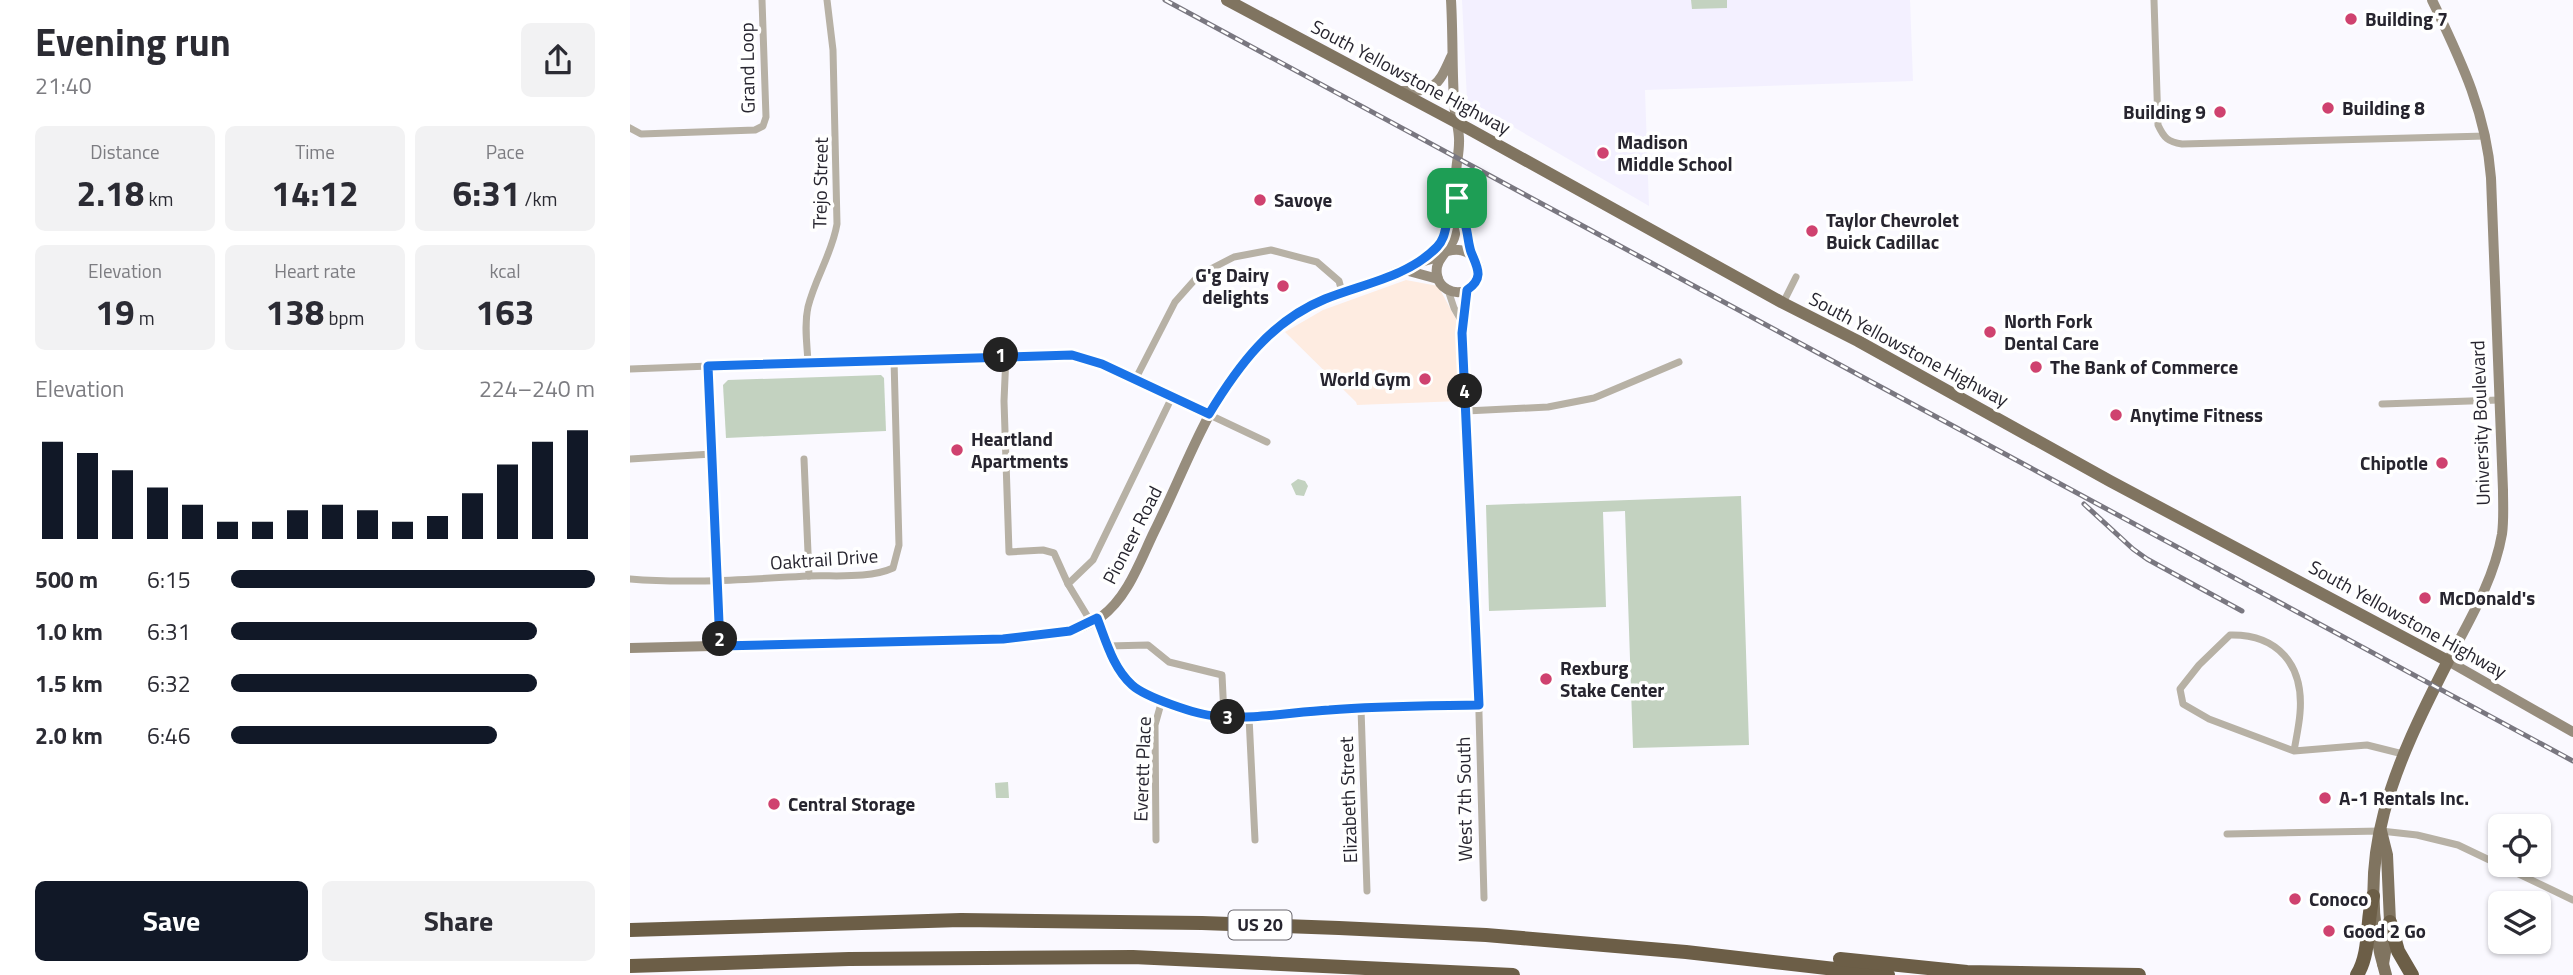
<!DOCTYPE html>
<html lang="en">
<head>
<meta charset="utf-8">
<style>
	:root { --surface:#fff; --page:#f2f2f3; --text:#2b2b33; --muted:#7c7c81; --accent:#111827 }
	body { margin:0; font-family:"Titillium Web",sans-serif; background:var(--page); color:var(--text); height:100vh; display:flex; flex-direction:column; font-size:26px; white-space:nowrap }
	* { box-sizing:border-box; margin:0 }
	p { font-size:23px; color:var(--muted) }
	.icon { flex:none; width:38px; height:38px; fill:none; stroke:currentColor; stroke-width:2; stroke-linecap:round; stroke-linejoin:round }
	.map { position:relative; flex:1; overflow:hidden }
	.panel { display:flex; flex-direction:column; background:var(--surface); width:630px }
	.panel>* { flex:none }
	.fabs { position:absolute; left:1858px; top:814px; display:grid; gap:14px }
	.fabs a { display:grid; place-items:center; width:63px; height:63px; border-radius:10px; background:var(--surface); box-shadow:0 2px 5px #0004; font-size:35px }
	.pin { position:absolute; display:grid; place-items:center; width:60px; height:60px; color:#fff; margin:-30px; border-radius:14px; box-shadow:0 4px 10px #0006 }
	.km { position:absolute; width:35px; height:35px; margin:-18px; border-radius:50%; background:#222; color:#fff; font-size:19px; line-height:35px; text-align:center }
	.round { display:grid; place-items:center; flex:none; width:74px; height:74px; border-radius:10px; background:var(--page) }
	.head { display:flex; align-items:center; justify-content:space-between; height:119px; padding:0 35px }
	h1 { font-size:38px; font-weight:700; line-height:52px }
	.figures { display:grid; grid-template-columns:repeat(3,1fr); gap:10px; height:119px; padding:7px 35px }
	.figures div { display:grid; align-content:center; border-radius:10px; background:var(--page); text-align:center }
	.figures b { font-size:35px; font-weight:700 }
	.figures small { font-size:19px; font-weight:400 }
	.figures p { font-size:19px }
	.chart { height:196px; padding:14px 35px }
	.chart p { display:flex; justify-content:space-between }
	.chart svg { width:100%; height:126px; margin-top:7px; stroke:var(--accent); stroke-width:6 }
	.cta { display:flex; gap:14px; margin-top:auto; padding:14px 35px }
	.cta a { flex:1; height:80px; border-radius:10px; background:var(--accent); color:#fff; font-size:28px; font-weight:700; line-height:80px; text-align:center }
	.cta a+a { background:var(--page); color:var(--text) }
	ul { padding:0 35px; list-style:none; font-size:23px }
	li { display:grid; grid-template-columns:112px 84px 1fr; align-items:center; height:52px }
	li i { height:18px; border-radius:9px; background:var(--accent) }
	main { display:flex; flex:1; min-height:0 }
	.map>svg:first-child { display:block }
	.commercial { fill:#feece1 }
	.built { fill:#f3f0ff }
	.green { fill:#c3d2c0 }
	.lines { fill:none; stroke-linecap:round; stroke-linejoin:round }
	.street { stroke:#b7b1a5; stroke-width:7 }
	.secondary { stroke:#978d7d; stroke-width:10 }
	.primary { stroke:#807460; stroke-width:12 }
	.highway { stroke:#6c5e47; stroke-width:14 }
	.rail-casing { stroke:#797780; stroke-width:5 }
	.rail { stroke:#fff; stroke-width:2.5; stroke-dasharray:8; stroke-linecap:butt }
	.route-casing { stroke:#fff; stroke-width:14 }
	.route { stroke:#1a73e8; stroke-width:9 }
	.poi-dot { fill:#cf426f; stroke:#fff; stroke-width:2.5 }
	.labels { text-anchor:middle; stroke-width:7; stroke-linejoin:round; paint-order:stroke }
	.shield { fill:#fff; stroke:#68666d; stroke-width:2 }
	.shield-label { font-size:18px; font-weight:bold; fill:#27252f }
	.poi-label { font-size:19px; font-weight:bold; fill:#27252f; stroke:#fff; text-anchor:start }
	.street-label { font-size:19px; fill:#27252f; stroke:#fff }
</style>
</head>
<body>
<main>
<section class="panel">
<div class="head"><div><h1>Evening run</h1><p>21:40</p></div><a class="round"><svg class="icon" aria-label="share" viewBox="0 0 24 24"><path d="M12 15V3M7 8l5-5 5 5M5 13v7h14v-7"/></svg></a></div>
<div class="figures">
<div><p>Distance</p><b>2.18<small> km</small></b></div>
<div><p>Time</p><b>14:12</b></div>
<div><p>Pace</p><b>6:31<small> /km</small></b></div>
</div>
<div class="figures">
<div><p>Elevation</p><b>19<small> m</small></b></div>
<div><p>Heart rate</p><b>138<small> bpm</small></b></div>
<div><p>kcal</p><b>163</b></div>
</div>
<div class="chart"><p><span>Elevation</span>224–240 m</p>
<svg viewBox="0 0 160 44" preserveAspectRatio="none"><path d="M5 44V10M15 44V14M25 44V20M35 44V26M45 44V32M55 44V38M65 44V38M75 44V34M85 44V32M95 44V34M105 44V38M115 44V36M125 44V28M135 44V18M145 44V10M155 44V6"/></svg>
</div>
<ul>
<li><b>500 m</b>6:15<i style="width:100%"></i></li>
<li><b>1.0 km</b>6:31<i style="width:84%"></i></li>
<li><b>1.5 km</b>6:32<i style="width:84%"></i></li>
<li><b>2.0 km</b>6:46<i style="width:73%"></i></li>
</ul>
<div class="cta"><a>Save</a><a>Share</a></div>
</section>
<div class="map">
<svg width="1943" height="975" viewBox="0 0 1943 975">
	<rect width="100%" height="100%" fill="#faf9ff"/>
	<!-- commercial -->
	<polygon class="commercial" points="776,280 808,286 826,319 830,401 727,405 726,402 655,332 693,310"/>
	<!-- built -->
	<polygon class="built" points="832,0 1280,0 1283,81 1015,90 1019,206 837,100"/>
	<!-- green -->
	<g class="green">
		<polygon points="1061,0 1097,0 1097,8 1062,9"/>
		<polygon points="251,375 254,378 256,431 96,438 93,385 98,380"/>
		<polygon points="668,479 675,481 678,486 674,496 666,495 661,484"/>
		<polygon points="1111,496 1119,745 1003,748 995,511 973,512 976,607 859,611 856,505"/>
		<polygon points="378,782 379,798 366,798 365,783"/>
	</g>
	<g class="lines">
		<!-- street -->
		<g class="street">
			<path d="M1524 0 1528 125C1534 138 1538 142 1552 144L1856 136"/>
			<polyline points="0,128 11,134 125,130 133,126 136,117 132,0"/>
			<polyline points="818,290 824,308 832,322"/>
			<polyline points="837,290 832,333 847,640 854,898"/>
			<polyline points="1153,303 1166,277"/>
			<polyline points="376,355 374,401 379,552 413,550 424,553 438,584"/>
			<path d="M178 362C177 344 174 325 178 307 185 278 202 254 207 224L203 50 197 0"/>
			<polyline points="78,366 90,646"/>
			<polyline points="0,369 406,354 442,355 472,364 637,442"/>
			<polyline points="505,380 545,302 569,275 604,257 641,250 687,262 709,281 712,292"/>
			<polyline points="1752,404 1869,400"/>
			<polyline points="836,411 918,407 964,398 1049,362"/>
			<polyline points="0,459 82,454"/>
			<polyline points="174,459 179,576"/>
			<path d="M0 579C59 584 119 579 178 576 205 575 239 579 263 568L269 545 264 360"/>
			<path d="M467 618C476 641 483 668 502 685 515 697 568 715 586 716 623 720 662 713 699 710 749 706 799 706 849 705"/>
			<polyline points="461,622 438,584 463,560 542,397"/>
			<polyline points="478,646 518,645 539,662 592,675 594,716"/>
			<polyline points="731,708 737,891"/>
			<polyline points="619,717 625,840"/>
			<path d="M1664 751C1666 739 1669 726 1670 713 1674 665 1648 634 1600 635L1569 665 1550 689 1553 704 1579 719 1664 751 1737 745 1773 754"/>
			<polyline points="1597,834 1751,831 1787,835 1828,845 1943,900"/>
			<polyline points="526,840 525,725 532,700"/>
		</g>
		<!-- secondary -->
		<g class="secondary">
			<path d="M1802 0C1830 59 1856 111 1861 178L1873 490C1873 504 1874 520 1872 534 1864 580 1839 621 1818 661L1943 732"/>
			<path d="M769 91C804 91 807 89 821 57"/>
			<polyline points="829,214 834,223 842,255"/>
			<path d="M818 251C848 243 861 280 835 291 823 295 809 288 807 275 804 259 819 252 824 238 826 232 827 224 828 217 830 205 826 188 826 175 826 164 829 154 829 143 830 130 824 115 824 101 822 68 823 34 821 0"/>
			<path d="M794 258C819 238 814 225 827 198"/>
			<polyline points="775,270 808,279"/>
			<path d="M0 648 373 639C406 636 443 636 471 617 498 597 510 561 524 532 564 452 591 357 673 310 695 297 719 291 742 282 766 274 787 260 811 257"/>
		</g>
		<!-- primary -->
		<g class="primary">
			<path d="M597 0 839 129 1153 303 1228 341 1480 481 1818 661C1766 763 1720 859 1756 975"/>
			<polyline points="1751,831 1757,855 1760,922 1753,964"/>
		</g>
		<!-- highway -->
		<g class="highway">
			<polyline points="1760,922 1768,951 1782,975"/>
			<polyline points="0,930 331,920 572,923 709,928 856,935 1056,952 1258,975"/>
			<polyline points="1210,959 1337,972 1509,975"/>
			<polyline points="0,966 219,959 503,957 883,975"/>
			<path d="M1727 975C1741 952 1736 921 1743 896"/>
		</g>
		<defs>
			<g id="rail">
				<polyline points="535,0 1943,761"/>
				<polyline points="1454,504 1503,549 1517,559 1612,611"/>
			</g>
		</defs>
		<!-- rail casing -->
		<use href="#rail" class="rail-casing"/>
		<!-- rail -->
		<use href="#rail" class="rail"/>
	</g>
	<g class="lines">
		<defs>
			<path id="route" d="M827 198C827 209 831 215 835 224 838 233 838 243 841 252 847 267 855 278 837 290L832 333 849 705C799 706 749 706 699 710 662 712 623 720 586 716 567 715 515 697 502 685 483 668 476 641 467 618L440 631 373 639 90 646 78 366 442 355 472 364 579 414C608 366 641 321 695 299 732 284 778 277 807 247 815 239 815 229 818 218 819 211 824 204 827 198Z"/>
		</defs>
		<!-- route casing -->
		<use href="#route" class="route-casing"/>
		<!-- route -->
		<use href="#route" class="route"/>
	</g>
	<!-- markers -->
	<g class="poi-dot">
		<circle cx="1721" cy="19" r="7"/>
		<circle cx="1698" cy="108" r="7"/>
		<circle cx="1590" cy="112" r="7"/>
		<circle cx="973" cy="153" r="7"/>
		<circle cx="630" cy="200" r="7"/>
		<circle cx="1182" cy="231" r="7"/>
		<circle cx="653" cy="286" r="7"/>
		<circle cx="1360" cy="332" r="7"/>
		<circle cx="1406" cy="367" r="7"/>
		<circle cx="795" cy="379" r="7"/>
		<circle cx="1486" cy="415" r="7"/>
		<circle cx="327" cy="450" r="7"/>
		<circle cx="1812" cy="463" r="7"/>
		<circle cx="1795" cy="598" r="7"/>
		<circle cx="916" cy="679" r="7"/>
		<circle cx="1695" cy="798" r="7"/>
		<circle cx="144" cy="804" r="7"/>
		<circle cx="1665" cy="899" r="7"/>
		<circle cx="1699" cy="931" r="7"/>
	</g>
	<g class="labels">
		<!-- shield labels -->
		<rect class="shield" x="598.5" y="910.5" width="63" height="29" rx="5"/>
		<g class="shield-label">
			<text x="630" y="931">US 20</text>
		</g>
		<!-- poi labels -->
		<g class="poi-label">
			<text x="1735" y="26">Building 7</text>
			<text x="1712" y="115">Building 8</text>
			<text x="1576" y="119" text-anchor="end">Building 9</text>
			<text x="987" y="149">Madison<tspan x="987" dy="22">Middle School</tspan></text>
			<text x="644" y="207">Savoye</text>
			<text x="1196" y="227">Taylor Chevrolet<tspan x="1196" dy="22">Buick Cadillac</tspan></text>
			<text x="639" y="282" text-anchor="end">G'g Dairy<tspan x="639" dy="22">delights</tspan></text>
			<text x="1374" y="328">North Fork<tspan x="1374" dy="22">Dental Care</tspan></text>
			<text x="1420" y="374">The Bank of Commerce</text>
			<text x="781" y="386" text-anchor="end">World Gym</text>
			<text x="1500" y="422">Anytime Fitness</text>
			<text x="341" y="446">Heartland<tspan x="341" dy="22">Apartments</tspan></text>
			<text x="1798" y="470" text-anchor="end">Chipotle</text>
			<text x="1809" y="605">McDonald's</text>
			<text x="930" y="675">Rexburg<tspan x="930" dy="22">Stake Center</tspan></text>
			<text x="1709" y="805">A-1 Rentals Inc.</text>
			<text x="158" y="811">Central Storage</text>
			<text x="1679" y="906">Conoco</text>
			<text x="1713" y="938">Good 2 Go</text>
		</g>
		<!-- street labels -->
		<g class="street-label">
			<text transform="translate(117 68) rotate(-91)" y="7">Grand Loop</text>
			<text transform="translate(781 77) rotate(28)" y="7">South Yellowstone Highway</text>
			<text transform="translate(190 183) rotate(-89)" y="7">Trejo Street</text>
			<text transform="translate(1279 349) rotate(28)" y="7">South Yellowstone Highway</text>
			<text transform="translate(1850 423) rotate(-92)" y="7">University Boulevard</text>
			<text transform="translate(502 535) rotate(-63)" y="7">Pioneer Road</text>
			<text transform="translate(194 559) rotate(-4)" y="7">Oaktrail Drive</text>
			<text transform="translate(1778 619) rotate(29)" y="7">South Yellowstone Highway</text>
			<text transform="translate(512 769) rotate(-88)" y="7">Everett Place</text>
			<text transform="translate(834 799) rotate(-91)" y="7">West 7th South</text>
			<text transform="translate(718 800) rotate(-92)" y="7">Elizabeth Street</text>
		</g>
	</g>
</svg>
<div class="fabs">
<a><svg class="icon" aria-label="locate" viewBox="0 0 24 24"><circle cx="12" cy="12" r="6"/><path d="M12 2v4M12 18v4M2 12h4M18 12h4"/></svg></a>
<a><svg class="icon" aria-label="layers" viewBox="0 0 24 24"><path d="M12 4l9 5-9 5-9-5zM3 14l9 5 9-5"/></svg></a>
</div>
<div class="pin" style="left:827px;top:198px;background:#1e9e55"><svg class="icon" aria-label="arrive" viewBox="0 0 24 24"><path d="M6 21V4h12l-3 4 3 4H6"/></svg></div>
<b class="km" style="left:371px;top:355px">1</b>
<b class="km" style="left:90px;top:639px">2</b>
<b class="km" style="left:598px;top:717px">3</b>
<b class="km" style="left:835px;top:391px">4</b>
</div>
</main>
</body>
</html>
